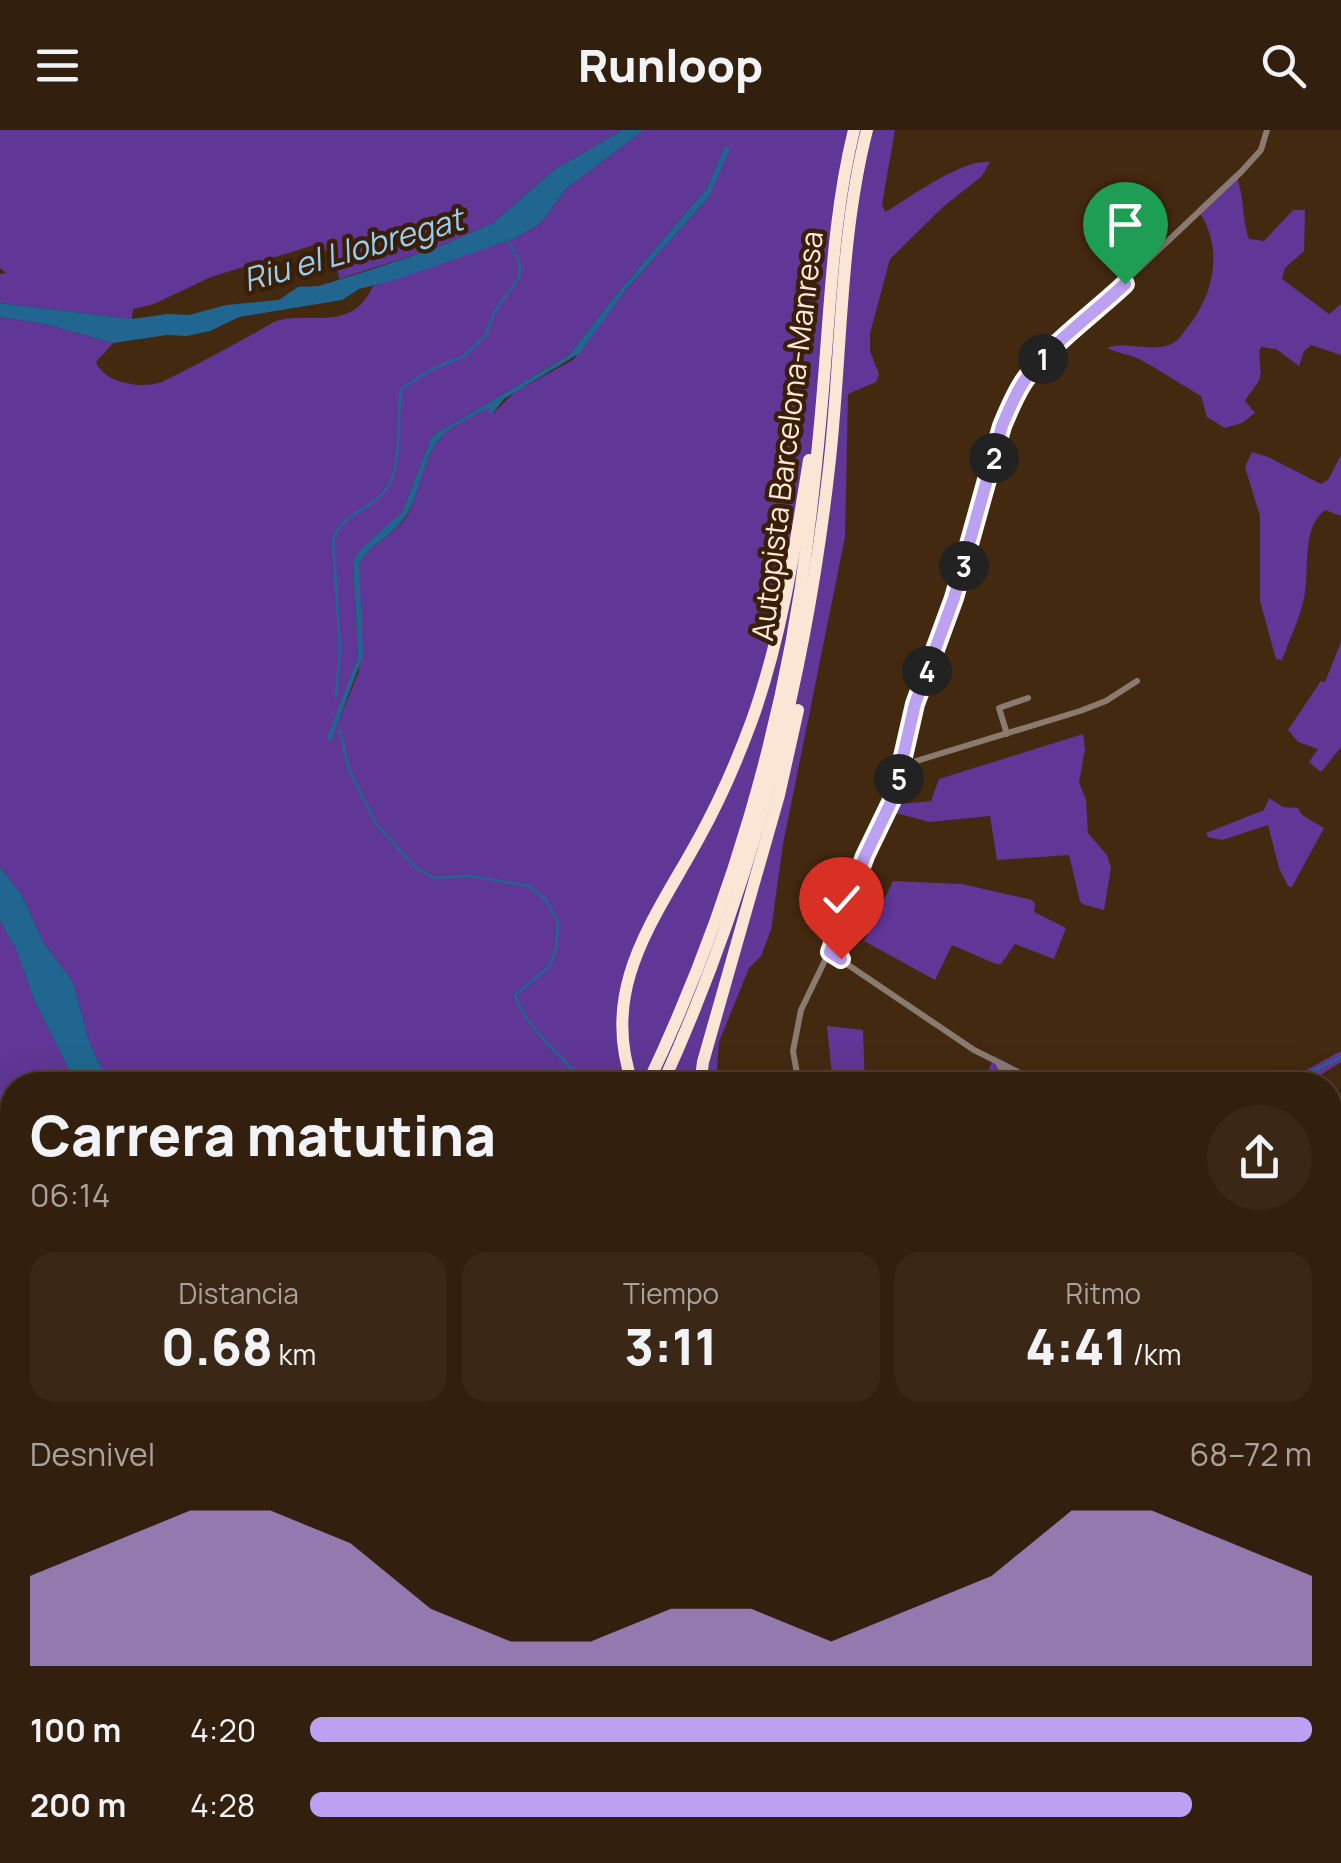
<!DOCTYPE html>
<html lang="es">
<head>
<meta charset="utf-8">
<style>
	:root { --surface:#331f0d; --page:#3b2716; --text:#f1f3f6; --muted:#a9a29d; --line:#4e3d2e; --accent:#bca0f2 }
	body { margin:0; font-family:Manrope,sans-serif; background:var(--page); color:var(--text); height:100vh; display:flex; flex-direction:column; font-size:38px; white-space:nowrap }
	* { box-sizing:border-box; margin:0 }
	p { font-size:32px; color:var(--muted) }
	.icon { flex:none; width:55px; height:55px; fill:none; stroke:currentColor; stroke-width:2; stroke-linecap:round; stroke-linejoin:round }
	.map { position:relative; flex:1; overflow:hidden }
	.panel { position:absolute; left:0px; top:942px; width:1342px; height:792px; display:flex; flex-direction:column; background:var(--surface); border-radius:40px 40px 0 0; box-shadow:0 10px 40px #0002,0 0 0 2px var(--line) }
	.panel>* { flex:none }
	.pin { position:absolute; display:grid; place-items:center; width:85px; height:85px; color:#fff; margin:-102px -42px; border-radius:50% 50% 50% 0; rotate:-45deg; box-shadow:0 0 10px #0007 }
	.pin .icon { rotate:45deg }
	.km { position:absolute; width:50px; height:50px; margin:-25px; border-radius:50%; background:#222; color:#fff; font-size:28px; line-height:50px; text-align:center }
	.round { display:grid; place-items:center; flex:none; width:105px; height:105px; border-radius:52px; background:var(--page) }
	.head { display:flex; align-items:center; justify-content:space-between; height:170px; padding:0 30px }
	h1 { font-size:55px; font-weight:800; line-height:75px }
	.metrics { display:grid; grid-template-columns:repeat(3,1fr); gap:15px; height:170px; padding:10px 30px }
	.metrics div { display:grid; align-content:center; border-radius:25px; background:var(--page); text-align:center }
	.metrics b { font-size:50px; font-weight:800 }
	.metrics small { font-size:28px; font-weight:400 }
	.metrics p { font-size:28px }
	.chart { height:280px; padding:20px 30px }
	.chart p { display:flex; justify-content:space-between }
	.chart svg { width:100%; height:180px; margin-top:10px; fill:var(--accent); opacity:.7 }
	ul { padding:0 30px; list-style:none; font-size:32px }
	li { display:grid; grid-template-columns:160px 120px 1fr; align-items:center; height:75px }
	li i { height:25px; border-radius:12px; background:var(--accent) }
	header { display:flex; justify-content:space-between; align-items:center; height:130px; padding:0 30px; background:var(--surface); font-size:45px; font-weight:800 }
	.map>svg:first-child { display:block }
	.green { fill:#603696; fill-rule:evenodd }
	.water { fill:#206691 }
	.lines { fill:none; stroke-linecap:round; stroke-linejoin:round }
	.stream { stroke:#206691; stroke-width:2.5 }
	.street { stroke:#897b6f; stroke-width:6 }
	.secondary { stroke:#bca593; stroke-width:10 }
	.highway { stroke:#fbe6d5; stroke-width:12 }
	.route-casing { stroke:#fff; stroke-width:20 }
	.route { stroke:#bca0f2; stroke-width:12 }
	.labels { text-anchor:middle; stroke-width:9; stroke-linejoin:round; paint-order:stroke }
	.street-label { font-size:30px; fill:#fbe9db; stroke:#391f06 }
	.water-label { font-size:32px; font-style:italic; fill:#99cdf3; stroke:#391f06 }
</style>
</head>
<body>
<header><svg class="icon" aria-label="menu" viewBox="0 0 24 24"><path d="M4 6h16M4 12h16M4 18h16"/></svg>Runloop<svg class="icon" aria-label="search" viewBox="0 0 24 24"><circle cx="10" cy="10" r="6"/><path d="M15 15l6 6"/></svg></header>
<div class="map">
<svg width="1341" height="1733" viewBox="0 0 1341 1733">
	<rect width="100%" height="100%" fill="#442911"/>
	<!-- green -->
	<g class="green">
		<path d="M0 0H622L554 40 493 93 439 117 339 149C337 131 332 121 314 115L211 147 154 174 133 179 132 189 0 173V144L6 143 0 138Z"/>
		<path d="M644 0H895L882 74 885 82C910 68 961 29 990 32L982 46 944 76 890 129 870 203V221L879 244 876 252 848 264 845 407 783 714 771 800 761 826 749 838 719 912 716 955H110L90 914 73 852 43 812 22 765 0 737V187L45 194 113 213 96 232C104 254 145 260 164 251 200 233 238 213 274 192 307 179 351 205 373 156L516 108 541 93 566 59ZM725 17 709 67 624 162 574 229 515 262 492 284 493 275C476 285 451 294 439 310 420 332 421 366 404 390 391 407 368 415 359 435V541L331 610 358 527 353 431 402 382 432 306 569 225 619 161 707 58Z"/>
		<path d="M1235 43C1245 65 1241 86 1249 109L1264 111 1293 80H1305L1304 121 1285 138 1282 149 1329 184 1341 174V225L1311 215 1304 221 1299 236 1276 219 1261 217C1256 228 1264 239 1259 250 1256 257 1249 263 1245 271L1255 283 1242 293 1225 298 1207 287 1201 266C1182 255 1164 243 1145 232 1134 225 1119 224 1107 218 1126 211 1148 222 1169 215 1180 211 1183 202 1190 194 1216 160 1223 114 1197 79Z"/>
		<path d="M1252 322 1268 327 1321 354 1328 350 1341 325V386L1325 380C1302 397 1309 437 1305 462 1302 485 1289 509 1282 530L1276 529 1260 471V386L1245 337Z"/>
		<polygon points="1341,512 1341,617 1321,642 1309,632 1318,619 1298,612 1288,600 1321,551 1325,552"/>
		<polygon points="1083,604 1085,619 1079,652 1086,670 1088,703 1107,725 1111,738 1104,780 1082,774 1080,771 1069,725 997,730 990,686 930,692 896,683 901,674 931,671 939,649"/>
		<polygon points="1269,668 1283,677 1298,678 1302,685 1324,698 1292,757 1288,756 1279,738 1268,695 1222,710 1208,707 1206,703 1264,680"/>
		<polygon points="893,751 962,754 1032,770 1035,774 1034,782 1066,798 1054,829 1015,814 1001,834 996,834 952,815 935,850 864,811"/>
		<polygon points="0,791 17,821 34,870 77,955 12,955 12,1193 0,1193"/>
		<polygon points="827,896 863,900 865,955 833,955"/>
		<polygon points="1341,921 1341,932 1304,955 1279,955"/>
		<polygon points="994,926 1050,955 994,955 988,942"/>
		<polygon points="12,1219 12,1256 0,1256 0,1221"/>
		<polygon points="1330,1232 1341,1234 1341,1473 1330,1472"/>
		<polygon points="0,1262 12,1262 12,1722 75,1723 66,1733 0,1733"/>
		<polygon points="497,1723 602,1723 595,1733 513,1733"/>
	</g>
	<!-- water -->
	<g class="water">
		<polygon points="622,0 644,0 566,59 541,93 516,108 395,150 359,159 342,170 239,187 210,201 187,206 167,205 113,213 45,194 0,187 0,173 132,189 167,184 189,185 226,175 279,170 298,157 319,156 376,138 439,117 493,93 554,40"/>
		<path d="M725 16 730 18 709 67 624 162 580 223 504 269 492 284 489 283 491 277C474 286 450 295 438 311 420 334 421 367 403 390 391 407 368 415 359 435L363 526 331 611 327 608 358 527 353 431 362 418 402 382 432 306 569 225 619 161 707 58Z"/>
		<polygon points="0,737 22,765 43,812 73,852 90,914 110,955 77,955 34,870 17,821 0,791"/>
	</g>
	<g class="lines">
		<!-- stream -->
		<g class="stream">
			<polyline points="507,109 514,121"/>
			<path d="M336 567 340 518 333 410C344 380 369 382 385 361 404 335 396 289 401 259L432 239 464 226 486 205 495 181 519 148 520 134 515 124"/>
			<path d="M340 601 349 639 376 694 417 739 435 748 470 746 529 756 545 769 558 792 556 819 550 836 515 865C526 899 563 926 586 955"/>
			<polyline points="1295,955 1309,943 1341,927"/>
			<polyline points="967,1722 982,1733"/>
		</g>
		<!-- street -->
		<g class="street">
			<polyline points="1007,604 999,578 1028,568"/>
			<polyline points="903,635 1080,581 1106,571 1137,551"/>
			<polyline points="829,822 974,920 1044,955"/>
			<polyline points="999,934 1010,955"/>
			<path d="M799 955 793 921 801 880 829 822 865 726 894 665 915 574 954 468 1002 296C1013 271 1024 250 1043 229L1241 42 1261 20 1267 0"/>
		</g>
		<!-- secondary -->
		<polyline class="secondary" points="1330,1114 1341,1115"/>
		<!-- highway -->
		<g class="highway">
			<path d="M633 955C598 858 655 789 699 708 720 670 737 631 752 590 782 506 795 417 809 330"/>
			<path d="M647 955C729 783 785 594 808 405 817 335 823 265 828 195 833 129 838 64 854 0"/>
			<path d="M662 955C752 758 805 552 829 338 842 226 839 109 867 0"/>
			<polyline points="700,955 703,932 779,665 798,580"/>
			<polyline points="0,1727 12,1717"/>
			<polyline points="14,1733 27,1722"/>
		</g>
	</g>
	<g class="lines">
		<defs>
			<path id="route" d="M841 829 830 822 865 726 894 666 915 574 954 468 1002 296C1009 280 1016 261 1027 247 1053 212 1093 184 1125 154"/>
		</defs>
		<!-- route casing -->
		<use href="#route" class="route-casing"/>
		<!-- route -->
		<use href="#route" class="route"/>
	</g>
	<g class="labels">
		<!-- street labels -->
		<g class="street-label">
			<text transform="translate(788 306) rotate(-83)" y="10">Autopista Barcelona-Manresa</text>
		</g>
		<!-- water labels -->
		<g class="water-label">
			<text transform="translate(353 120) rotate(-16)" y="11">Riu el Llobregat</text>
		</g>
	</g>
</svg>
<div class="pin" style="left:1125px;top:154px;background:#1e9e55"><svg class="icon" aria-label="arrive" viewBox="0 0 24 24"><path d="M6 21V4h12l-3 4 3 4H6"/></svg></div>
<div class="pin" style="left:841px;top:829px;background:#d93025"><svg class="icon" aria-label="check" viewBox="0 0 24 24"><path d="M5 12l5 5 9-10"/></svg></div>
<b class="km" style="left:1043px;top:229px">1</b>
<b class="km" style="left:994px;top:328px">2</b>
<b class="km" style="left:964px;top:436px">3</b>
<b class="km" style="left:927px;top:541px">4</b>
<b class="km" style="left:899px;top:649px">5</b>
<section class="panel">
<div class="head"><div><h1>Carrera matutina</h1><p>06:14</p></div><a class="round"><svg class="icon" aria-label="share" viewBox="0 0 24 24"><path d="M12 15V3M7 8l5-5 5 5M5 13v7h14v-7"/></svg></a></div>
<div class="metrics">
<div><p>Distancia</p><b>0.68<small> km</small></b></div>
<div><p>Tiempo</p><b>3:11</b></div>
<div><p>Ritmo</p><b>4:41<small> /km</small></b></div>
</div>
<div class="chart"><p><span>Desnivel</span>68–72 m</p>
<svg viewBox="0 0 160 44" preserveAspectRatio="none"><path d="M0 44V22L10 14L20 6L30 6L40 14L50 30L60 38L70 38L80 30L90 30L100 38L110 30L120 22L130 6L140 6L150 14L160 22V44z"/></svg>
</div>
<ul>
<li><b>100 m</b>4:20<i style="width:100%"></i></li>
<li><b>200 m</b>4:28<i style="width:88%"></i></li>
</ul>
</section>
</div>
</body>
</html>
